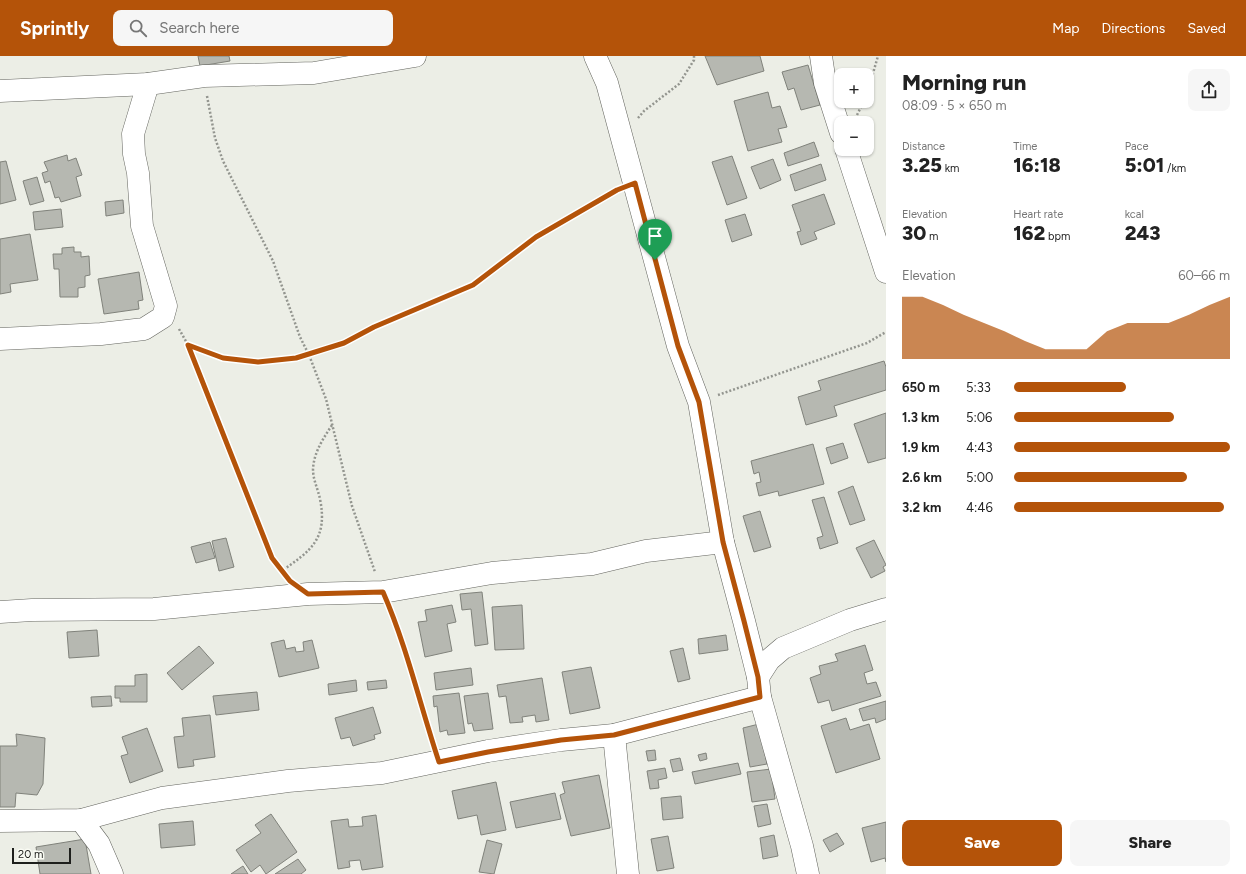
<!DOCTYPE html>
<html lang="en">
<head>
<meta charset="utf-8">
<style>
	:root { --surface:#fff; --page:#f6f6f6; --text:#222; --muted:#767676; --accent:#b45309 }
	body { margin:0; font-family:Figtree,sans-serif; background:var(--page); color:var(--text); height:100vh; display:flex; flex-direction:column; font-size:15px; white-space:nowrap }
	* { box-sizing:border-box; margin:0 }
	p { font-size:13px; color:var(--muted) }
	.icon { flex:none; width:22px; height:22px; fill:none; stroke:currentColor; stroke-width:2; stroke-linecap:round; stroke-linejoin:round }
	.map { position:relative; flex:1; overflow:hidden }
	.panel { display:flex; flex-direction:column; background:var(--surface); width:360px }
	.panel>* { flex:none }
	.fabs { position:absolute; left:834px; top:12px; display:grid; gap:8px }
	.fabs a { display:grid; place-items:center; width:40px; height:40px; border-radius:8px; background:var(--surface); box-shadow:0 1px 3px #0004; font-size:20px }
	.scale { position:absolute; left:12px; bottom:10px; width:59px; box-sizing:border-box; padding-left:4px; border:2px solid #1e1f1c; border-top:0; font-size:11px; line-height:14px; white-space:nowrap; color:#1e1f1c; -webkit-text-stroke:3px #f9fbf3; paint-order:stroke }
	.pin { position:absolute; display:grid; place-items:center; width:34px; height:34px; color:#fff; margin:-41px -17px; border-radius:50% 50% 50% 0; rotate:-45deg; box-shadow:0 0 4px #0007 }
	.pin .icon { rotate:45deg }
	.round { display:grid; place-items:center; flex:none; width:42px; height:42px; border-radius:8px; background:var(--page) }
	.summary { display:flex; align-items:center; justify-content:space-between; height:68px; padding:0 16px }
	h1 { font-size:22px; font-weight:800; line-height:30px }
	.metrics { display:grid; grid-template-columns:repeat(3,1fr); gap:6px; height:68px; padding:4px 16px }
	.metrics div { display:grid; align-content:center }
	.metrics b { font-size:20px; font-weight:800 }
	.metrics small { font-size:11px; font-weight:400 }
	.metrics p { font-size:11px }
	.chart { height:112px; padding:8px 16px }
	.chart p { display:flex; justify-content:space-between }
	.chart svg { width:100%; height:72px; margin-top:4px; fill:var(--accent); opacity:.7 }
	.cta { display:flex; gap:8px; margin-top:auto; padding:8px 16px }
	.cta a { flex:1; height:46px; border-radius:8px; background:var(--accent); color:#fff; font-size:16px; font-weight:800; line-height:46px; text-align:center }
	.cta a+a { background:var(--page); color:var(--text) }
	ul { padding:0 16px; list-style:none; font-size:13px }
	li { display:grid; grid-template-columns:64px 48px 1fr; align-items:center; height:30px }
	li i { height:10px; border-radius:5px; background:var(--accent) }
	header { display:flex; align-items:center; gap:24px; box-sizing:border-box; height:56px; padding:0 20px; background:var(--accent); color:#fff }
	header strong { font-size:19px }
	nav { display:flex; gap:22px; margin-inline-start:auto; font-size:14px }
	.search { width:280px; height:36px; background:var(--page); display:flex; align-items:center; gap:10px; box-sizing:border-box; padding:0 14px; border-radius:8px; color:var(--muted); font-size:15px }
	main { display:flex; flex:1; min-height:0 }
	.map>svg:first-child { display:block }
	.building { fill:#b6b8b1; stroke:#80827b }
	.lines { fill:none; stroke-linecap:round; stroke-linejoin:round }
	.minor-casing { stroke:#64655f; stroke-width:23 }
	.path { stroke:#93958f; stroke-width:2.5; stroke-dasharray:2 2; stroke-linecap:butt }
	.minor { stroke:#fff; stroke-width:22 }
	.route-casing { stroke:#fff; stroke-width:8 }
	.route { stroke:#b45309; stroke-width:5 }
</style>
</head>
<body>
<header>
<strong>Sprintly</strong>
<div class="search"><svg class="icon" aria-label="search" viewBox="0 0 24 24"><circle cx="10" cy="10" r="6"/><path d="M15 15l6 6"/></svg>Search here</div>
<nav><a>Map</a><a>Directions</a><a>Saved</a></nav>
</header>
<main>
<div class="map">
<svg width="886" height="818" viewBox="0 0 886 818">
	<rect width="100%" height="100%" fill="#eceee6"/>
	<!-- building -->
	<g class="building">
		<polygon points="198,0 229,0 230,5 200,10"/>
		<polygon points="705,0 760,0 764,15 717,29"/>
		<polygon points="808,9 820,49 801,54 794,32 788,34 782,16"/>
		<polygon points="768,36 772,52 780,50 787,71 778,73 782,86 748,95 734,45"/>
		<polygon points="814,86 819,100 788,110 784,97"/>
		<polygon points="67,99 68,105 76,102 82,119 76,121 81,140 61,146 59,141 55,142 50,125 45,127 42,117 48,115 44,106"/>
		<polygon points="732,100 747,142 727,149 712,106"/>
		<polygon points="773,103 781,124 760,133 751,111"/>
		<polygon points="6,105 16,144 0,148 0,106"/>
		<polygon points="821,108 826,124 795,135 790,119"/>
		<polygon points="37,121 44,145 30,149 23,125"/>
		<polygon points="824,138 835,168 814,176 817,183 801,189 797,176 801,175 792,149"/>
		<polygon points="123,144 124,157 106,160 105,146"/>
		<polygon points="61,153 63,171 35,174 33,156"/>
		<polygon points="745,158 752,179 732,186 725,164"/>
		<polygon points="30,178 38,224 10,228 11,236 0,238 0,183"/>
		<polygon points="74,191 74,196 81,196 81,201 89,200 90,219 85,220 85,231 78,232 78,241 60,241 59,213 54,213 53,198 62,198 62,192"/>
		<polygon points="139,216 143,244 138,245 139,253 104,258 98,223"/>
		<polygon points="884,305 886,311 886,334 834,350 837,360 806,369 798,341 821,334 818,325"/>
		<polygon points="886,357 886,402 868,407 854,368"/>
		<polygon points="843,387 848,402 831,408 826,392"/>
		<polygon points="813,388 824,428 779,440 778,435 759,440 756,427 761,426 759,416 754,418 751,405"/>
		<polygon points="853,430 865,464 850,469 838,436"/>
		<polygon points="824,441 838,487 820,493 817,482 823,480 812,444"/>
		<polygon points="760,455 771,491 754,496 743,460"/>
		<polygon points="226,482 234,511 219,515 212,485"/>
		<polygon points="874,484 886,509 883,511 885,515 871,522 856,492"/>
		<polygon points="210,486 215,502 196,507 191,491"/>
		<polygon points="482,536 488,588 475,590 471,553 462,554 460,538"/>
		<polygon points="452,549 456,566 447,568 452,595 425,601 418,566 427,565 425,554"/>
		<polygon points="522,549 524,593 495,594 492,551"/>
		<polygon points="97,574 99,600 69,602 67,576"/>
		<polygon points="726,579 728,594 699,598 698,583"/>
		<polygon points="284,584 286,593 295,591 296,596 304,595 303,586 312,584 319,612 279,621 271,587"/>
		<polygon points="865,589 873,614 864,617 867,628 876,626 881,640 832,655 829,644 818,647 810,622 821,618 819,610 838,605 835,598"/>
		<polygon points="199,590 214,607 182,634 167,617"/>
		<polygon points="683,592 690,623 678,626 670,595"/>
		<polygon points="591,611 600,652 570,658 562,616"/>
		<polygon points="471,612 473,629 436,634 434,617"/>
		<polygon points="147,618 147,646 120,646 120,642 115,642 115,630 135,630 135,619"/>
		<polygon points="542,622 549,664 536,666 535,659 522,661 523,666 510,667 506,640 499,641 497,629"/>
		<polygon points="356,624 357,635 329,639 328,628"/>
		<polygon points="386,624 387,632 368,634 367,626"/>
		<polygon points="257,636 259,654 216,659 213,640"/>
		<polygon points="459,637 465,677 448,679 447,674 440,676 437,650 434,651 433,640"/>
		<polygon points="488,637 493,673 474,675 472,667 468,668 464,640"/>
		<polygon points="111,640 112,650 92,651 91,641"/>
		<polygon points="886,645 886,663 876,667 875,662 863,665 859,653"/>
		<polygon points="373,651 381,677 374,679 375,683 353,690 350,681 341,683 335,662"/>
		<polygon points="210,659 215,701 193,704 194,710 178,712 174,681 184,680 182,662"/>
		<polygon points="846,662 850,674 869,668 880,703 836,717 821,670"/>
		<polygon points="759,668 767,708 750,711 743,672"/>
		<polygon points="147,672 163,715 130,727 121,700 128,698 122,681"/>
		<polygon points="16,678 45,682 43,728 37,739 16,737 15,751 0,751 0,690 17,690"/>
		<polygon points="655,694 656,704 648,705 646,695"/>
		<polygon points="706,697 707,703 700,705 698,699"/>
		<polygon points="680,702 683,714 673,716 670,704"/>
		<polygon points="738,707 741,718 695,728 692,716"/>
		<polygon points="665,712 667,722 658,724 659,732 650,733 647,715"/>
		<polygon points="771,713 775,743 752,746 747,716"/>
		<polygon points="599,719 610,772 571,780 560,739 565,737 562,726"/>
		<polygon points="496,726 506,774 481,779 477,759 458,763 452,735"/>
		<polygon points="555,737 561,763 516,772 510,746"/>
		<polygon points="681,740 683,762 663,764 661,742"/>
		<polygon points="767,748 771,768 758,771 754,750"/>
		<polygon points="271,758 297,796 266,818 260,809 251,816 236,794 261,777 255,769"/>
		<polygon points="376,759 383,811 362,814 360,804 349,805 350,811 338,813 331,765 348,763 349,771 363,770 362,761"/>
		<polygon points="193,765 195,789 161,792 159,768"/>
		<polygon points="886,766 886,806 885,802 871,806 862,772"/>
		<polygon points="837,777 844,788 830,796 823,784"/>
		<polygon points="774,779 778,800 763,803 760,782"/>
		<polygon points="668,780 674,812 657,815 651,783"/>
		<polygon points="85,783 91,818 40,818 36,791"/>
		<polygon points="487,784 502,788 494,818 479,816"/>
		<polygon points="298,803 306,814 301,818 275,818"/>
		<polygon points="243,810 248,818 231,818"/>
	</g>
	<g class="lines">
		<defs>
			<g id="minor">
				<polyline points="595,0 607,27 678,290 699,346 723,486 744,565 758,621 760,641 802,790 808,818"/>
				<polyline points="821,0 825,27 841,77"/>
				<polyline points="0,35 148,28 204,20 314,17 415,0"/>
				<polyline points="846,93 886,216"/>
				<polyline points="0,283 101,278 144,273 163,261 166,250 142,170 138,117 134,98 133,78 148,28"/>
				<polyline points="0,556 32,554 154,553 308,538 383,536 492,517 592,508 646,495 723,486"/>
				<polyline points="758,621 769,604 783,592 850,564 886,553"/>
				<polyline points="614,679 628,818"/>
				<polyline points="81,764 99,788 112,818"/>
				<polyline points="0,765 81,764 162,742 288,725 382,717 488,695 561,684 614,679 760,641"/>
			</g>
		</defs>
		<!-- minor casing -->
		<use href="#minor" class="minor-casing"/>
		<!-- path -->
		<g class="path">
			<polyline points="867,38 878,0"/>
			<polyline points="207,40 215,82 223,105 273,205 300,281 309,299 326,343 352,450 375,516"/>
			<polyline points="857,59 864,45"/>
			<polyline points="638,62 644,55 679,28 694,4 694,0"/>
			<polyline points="179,273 188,289 272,503 284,520"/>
			<polyline points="188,289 223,302 258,306 296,302 344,287 374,271 473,229 536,181 616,135"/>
			<polyline points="718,339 867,287 886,276"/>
			<path d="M280 516C311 495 328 483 320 443 318 433 313 424 313 413 314 396 323 383 332 369"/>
			<path d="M392 556C408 599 418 643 433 686"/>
		</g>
		<!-- minor -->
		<use href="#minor" class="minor"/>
	</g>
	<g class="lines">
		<defs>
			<path id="route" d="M635 127 678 290 699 346 723 486 744 565 758 621 760 641 614 679 561 684 488 696 439 706C420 649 407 591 383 536L308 538 290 525 272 502 188 289 223 302 258 306 296 302 344 287 374 271 473 229 536 181 617 134Z"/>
		</defs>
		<!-- route casing -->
		<use href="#route" class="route-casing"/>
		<!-- route -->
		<use href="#route" class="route"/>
	</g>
</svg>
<div class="fabs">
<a>+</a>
<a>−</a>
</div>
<div class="scale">20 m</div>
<div class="pin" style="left:655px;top:204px;background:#1e9e55"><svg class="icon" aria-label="arrive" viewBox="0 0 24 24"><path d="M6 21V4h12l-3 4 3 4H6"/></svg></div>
</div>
<section class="panel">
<div class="summary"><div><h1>Morning run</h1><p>08:09 · 5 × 650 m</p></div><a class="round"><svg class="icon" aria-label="share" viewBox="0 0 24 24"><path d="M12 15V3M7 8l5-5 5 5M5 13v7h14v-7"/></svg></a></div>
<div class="metrics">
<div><p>Distance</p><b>3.25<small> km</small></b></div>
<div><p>Time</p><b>16:18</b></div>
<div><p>Pace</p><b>5:01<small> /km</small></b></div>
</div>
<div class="metrics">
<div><p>Elevation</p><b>30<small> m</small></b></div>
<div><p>Heart rate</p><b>162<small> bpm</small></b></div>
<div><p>kcal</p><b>243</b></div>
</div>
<div class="chart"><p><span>Elevation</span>60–66 m</p>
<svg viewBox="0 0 160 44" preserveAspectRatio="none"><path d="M0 44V6L10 6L20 11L30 17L40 22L50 27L60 33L70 38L80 38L90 38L100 27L110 22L120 22L130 22L140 17L150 11L160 6V44z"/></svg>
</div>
<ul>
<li><b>650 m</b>5:33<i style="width:52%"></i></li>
<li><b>1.3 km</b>5:06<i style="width:74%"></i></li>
<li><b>1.9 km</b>4:43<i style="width:100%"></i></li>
<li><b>2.6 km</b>5:00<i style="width:80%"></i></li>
<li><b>3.2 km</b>4:46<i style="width:97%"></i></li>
</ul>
<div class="cta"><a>Save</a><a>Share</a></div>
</section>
</main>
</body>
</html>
